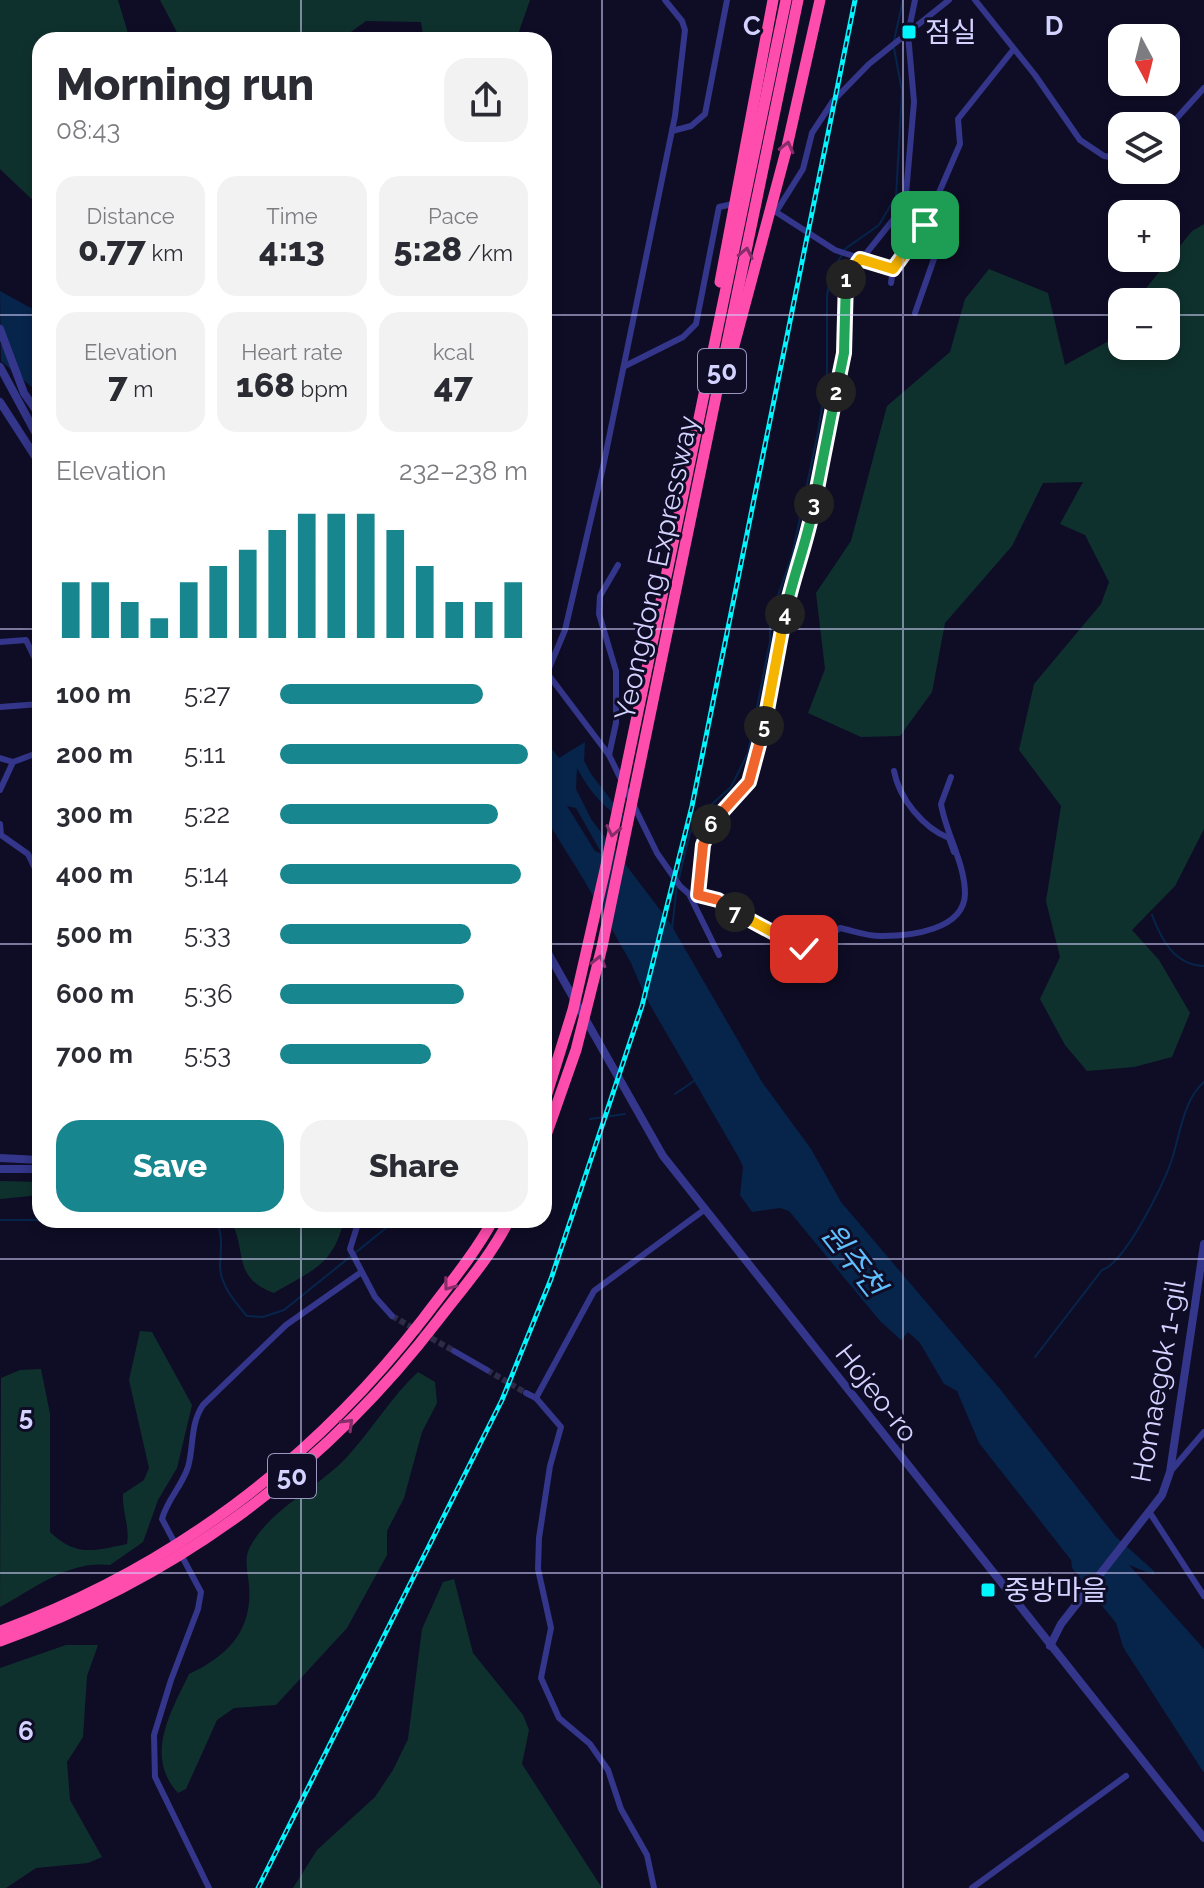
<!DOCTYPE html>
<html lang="en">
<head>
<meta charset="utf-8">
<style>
	:root { --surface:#fff; --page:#f2f2f3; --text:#2b2b33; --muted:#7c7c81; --accent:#18868e }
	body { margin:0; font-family:Raleway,"Noto Sans KR",sans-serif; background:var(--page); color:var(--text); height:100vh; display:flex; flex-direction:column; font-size:30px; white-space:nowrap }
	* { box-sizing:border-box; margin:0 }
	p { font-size:26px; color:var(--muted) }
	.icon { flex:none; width:44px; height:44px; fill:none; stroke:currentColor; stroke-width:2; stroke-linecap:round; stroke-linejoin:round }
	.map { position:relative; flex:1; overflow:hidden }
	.details { position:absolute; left:32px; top:32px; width:520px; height:1196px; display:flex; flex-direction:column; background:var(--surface); border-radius:24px; box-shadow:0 4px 12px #0003 }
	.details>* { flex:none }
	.needle { width:52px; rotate:173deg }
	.tools { position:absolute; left:1108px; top:24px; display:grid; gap:16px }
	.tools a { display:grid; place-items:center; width:72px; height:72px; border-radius:16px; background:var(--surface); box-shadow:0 4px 12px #0003; font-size:40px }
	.pin { position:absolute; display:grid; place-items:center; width:68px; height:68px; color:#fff; margin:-34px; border-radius:16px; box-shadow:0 4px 12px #0006 }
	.km { position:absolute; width:40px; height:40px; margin:-20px; border-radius:50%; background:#222; color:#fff; font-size:22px; line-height:40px; text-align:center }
	.round { display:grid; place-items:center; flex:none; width:84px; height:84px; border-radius:24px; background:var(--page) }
	.head { display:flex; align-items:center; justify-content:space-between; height:136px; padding:0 24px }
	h1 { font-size:44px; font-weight:800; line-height:60px }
	.figures { display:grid; grid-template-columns:repeat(3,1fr); gap:12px; height:136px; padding:8px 24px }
	.figures div { display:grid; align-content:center; border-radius:20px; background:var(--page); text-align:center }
	.figures b { font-size:34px; font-weight:800 }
	.figures small { font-size:22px; font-weight:400 }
	.figures p { font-size:22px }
	.chart { height:224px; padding:16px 24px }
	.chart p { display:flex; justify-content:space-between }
	.chart svg { width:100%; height:144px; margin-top:8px; stroke:var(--accent); stroke-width:6 }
	.action { display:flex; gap:16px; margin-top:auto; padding:16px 24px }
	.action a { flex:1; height:92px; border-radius:24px; background:var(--accent); color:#fff; font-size:32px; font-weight:800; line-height:92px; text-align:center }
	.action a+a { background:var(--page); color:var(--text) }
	ul { padding:0 24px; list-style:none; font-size:26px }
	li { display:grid; grid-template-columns:128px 96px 1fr; align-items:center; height:60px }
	li i { height:20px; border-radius:10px; background:var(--accent) }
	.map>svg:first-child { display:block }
	.green { fill:#0f312d }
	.water { fill:#07244b; fill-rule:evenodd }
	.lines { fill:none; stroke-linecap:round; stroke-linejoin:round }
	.stream { stroke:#07244b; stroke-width:2 }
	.minor-tunnel { stroke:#2d2b47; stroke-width:6; stroke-dasharray:6 3; stroke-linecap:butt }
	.minor { stroke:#33368a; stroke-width:6 }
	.tertiary { stroke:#33368a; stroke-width:8 }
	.motorway { stroke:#ff4dae; stroke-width:11 }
	.rail-casing { stroke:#00f5fd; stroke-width:5 }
	.rail { stroke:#0f0d26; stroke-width:2; stroke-dasharray:6; stroke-linecap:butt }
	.oneway { stroke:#872d6a }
	.split-1-casing { stroke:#fff; stroke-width:16 }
	.split-2-casing { stroke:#fff; stroke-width:16 }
	.split-3-casing { stroke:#fff; stroke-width:16 }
	.split-4-casing { stroke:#fff; stroke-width:16 }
	.split-5-casing { stroke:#fff; stroke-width:16 }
	.split-6-casing { stroke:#fff; stroke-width:16 }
	.split-7-casing { stroke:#fff; stroke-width:16 }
	.split-8-casing { stroke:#fff; stroke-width:16 }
	.split-1 { stroke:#f5b400; stroke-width:10 }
	.split-2 { stroke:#22a559; stroke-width:10 }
	.split-3 { stroke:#22a559; stroke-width:10 }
	.split-4 { stroke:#22a559; stroke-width:10 }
	.split-5 { stroke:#f5b400; stroke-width:10 }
	.split-6 { stroke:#f0652b; stroke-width:10 }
	.split-7 { stroke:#f0652b; stroke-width:10 }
	.split-8 { stroke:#f5b400; stroke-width:10 }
	.grid { fill:none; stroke:#d4d2ff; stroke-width:2; stroke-opacity:0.55 }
	.poi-dot { fill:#00f5fd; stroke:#0f0d26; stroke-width:3 }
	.labels { text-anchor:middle; stroke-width:6; stroke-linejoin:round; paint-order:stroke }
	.shield { fill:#0f0d26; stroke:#9997be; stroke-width:2 }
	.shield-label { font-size:26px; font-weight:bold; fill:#d4d2ff }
	.poi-label { font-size:28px; fill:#d4d2ff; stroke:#0f0d26; text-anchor:start }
	.street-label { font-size:28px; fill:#d4d2ff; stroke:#0f0d26 }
	.water-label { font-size:30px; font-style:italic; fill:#60c0ff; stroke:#0f0d26 }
	.grid-label { font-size:26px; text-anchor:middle; font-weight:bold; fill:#d4d2ff; stroke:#0f0d26; stroke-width:6; stroke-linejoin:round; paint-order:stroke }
</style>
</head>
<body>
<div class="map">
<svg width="1204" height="1888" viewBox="0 0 1204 1888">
	<rect width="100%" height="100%" fill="#0f0d26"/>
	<!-- green -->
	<g class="green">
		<polygon points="0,0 118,0 130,40 40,40 40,207 0,169"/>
		<polygon points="160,0 530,0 516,40 424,40 421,22 366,21 340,40 181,40"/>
		<polygon points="1204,224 1204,829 1175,886 1132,930 1159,960 1190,1013 1172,1057 1134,1067 1087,1071 1065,1045 1040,999 1060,957 1046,901 1061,806 1019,750 1034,684 1101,604 1109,582 1085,535 1060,524 1083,482 1043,483 1012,546 945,623 932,692 900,736 861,737 808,713 825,669 816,593 851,541 887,406 950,352 965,299 989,269 1048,293 1065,365 1107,342 1122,320 1122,346 1166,346 1166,302 1135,302 1192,231"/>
		<polygon points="0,1181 40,1182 40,1195 0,1199"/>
		<path d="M230 1220H344C333 1266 312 1270 274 1293 231 1278 248 1249 230 1220Z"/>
		<path d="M140 1331 152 1332 192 1405 177 1468 158 1500 143 1542 110 1565C69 1560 35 1588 0 1607L1 1378 20 1370 41 1369 50 1414V1532C76 1557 94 1551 127 1544 130 1526 122 1512 123 1494L144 1480 149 1468 129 1380Z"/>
		<path d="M418 1372 435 1382 437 1403 422 1432 404 1498 387 1531V1555L347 1628 276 1705 234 1708 217 1720 186 1789 178 1793C144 1756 171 1712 189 1674 228 1656 253 1630 249 1585 248 1574 244 1559 249 1549 269 1509 317 1489 347 1457 372 1430 391 1397 418 1372Z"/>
		<polygon points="454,1579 473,1653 523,1715 529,1730 522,1764 602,1888 293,1888 317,1850 375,1797 393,1770 408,1739 422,1629 443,1582"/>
		<polygon points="66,1645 98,1645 87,1676 83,1737 67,1762 70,1800 102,1857 88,1863 36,1868 6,1888 0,1888 0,1668"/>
	</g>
	<!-- water -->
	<g class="water">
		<polygon points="0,291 40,313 40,394 1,361"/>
		<path d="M544 739 559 758 585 742 584 761 591 774 629 823C604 809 590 792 577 768L576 789 591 819 670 923 762 1082 811 1149 841 1202 1000 1389 1116 1537 1154 1571V1575L1129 1565 1204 1649V1773L1123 1647 1116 1623 1072 1568 1071 1560 979 1443 957 1391 944 1384 920 1343 908 1332 901 1340 880 1321 789 1211 780 1208 752 1212 740 1195 743 1167 739 1158 646 998 631 963 584 880 544 816ZM567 806 576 808 602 854 595 851Z"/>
	</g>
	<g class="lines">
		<!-- stream -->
		<g class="stream">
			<polyline points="894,41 903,0"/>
			<polyline points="845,249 879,225 896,196 902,91 894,48"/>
			<polyline points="679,878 690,833 702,813 731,787 748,753 770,641 770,618 792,556 817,437 827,377 827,296 832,270 842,255"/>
			<path d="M1152 915C1161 939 1174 965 1204 966"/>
			<polyline points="672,929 677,884"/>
			<polyline points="675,1094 694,1081"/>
			<polyline points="590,1119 625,1114"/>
			<polyline points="0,1220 42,1220"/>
			<path d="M216 1220C223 1235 221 1249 220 1265 220 1285 235 1302 247 1316L263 1317 284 1310 396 1220"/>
			<path d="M1035 1357 1102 1270C1124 1264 1163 1186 1171 1162 1180 1136 1183 1100 1204 1082"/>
		</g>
		<!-- minor-tunnel -->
		<g class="minor-tunnel">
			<polyline points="392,1316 454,1351"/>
			<polyline points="487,1370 526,1393"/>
		</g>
		<!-- minor -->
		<g class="minor">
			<polyline points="975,0 1035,75 1080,140 1104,156 1122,159"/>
			<polyline points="1166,130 1204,88"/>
			<polyline points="672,131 691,126 705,114 727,0"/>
			<polyline points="771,211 776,212 803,169 812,133 833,101 869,64 949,0"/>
			<polyline points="776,212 835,250 893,269"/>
			<polyline points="891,283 893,269 925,225 960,144 958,119 1013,50"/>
			<polyline points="915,313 942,236 925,225"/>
			<polyline points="625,366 683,337 696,324 719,207 733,204"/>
			<polyline points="0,642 26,640 40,669"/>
			<path d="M544 669 609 755 657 853 680 886 689 894 718 900 757 926 807 951 840 928C854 931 869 937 883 936 910 936 964 930 965 894 965 863 946 834 941 804L951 777"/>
			<polyline points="544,680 565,630 603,467 675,116 685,30 682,21 665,0"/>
			<polyline points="0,707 40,704"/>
			<polyline points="609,755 616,723 616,671 599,614 600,596 618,565"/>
			<polyline points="0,758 13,762"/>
			<polyline points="13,762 40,752"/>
			<path d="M894 771C899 798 923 828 949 838L954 852"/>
			<polyline points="0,790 13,762"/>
			<polyline points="0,824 1,835 28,854 40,879"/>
			<polyline points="689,894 719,955"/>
			<polyline points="698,895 703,845 711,823 749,782 771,698 793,576 805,552 844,353 844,281 905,205 914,102 908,34 915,0"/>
			<polyline points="359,1220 350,1249 375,1297 392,1316"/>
			<polyline points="454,1351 487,1370"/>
			<polyline points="526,1393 536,1398 594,1291 704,1210"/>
			<polyline points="536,1398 561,1427 550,1466 539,1538 538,1569 551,1628 541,1678 559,1718 590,1744 608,1770 621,1809 647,1855 654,1888"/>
			<polyline points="1170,1472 1204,1432"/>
			<polyline points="1150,1513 1204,1596"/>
			<path d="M209 1888 155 1777 154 1735 171 1680 198 1609 201 1592 162 1519C167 1500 182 1486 188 1467 194 1446 190 1424 203 1405L286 1325 360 1273"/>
			<polyline points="972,1888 1126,1776"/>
		</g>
		<!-- tertiary -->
		<g class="tertiary">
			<polyline points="0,329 24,393 40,416"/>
			<polyline points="0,367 40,441"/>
			<polyline points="0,402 40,464"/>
			<polyline points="544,946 663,1156 1204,1838"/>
			<polyline points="0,1158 40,1160"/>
			<polyline points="0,1169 40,1169"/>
			<polyline points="1050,1646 1061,1624 1162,1495 1170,1472 1204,1244"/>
		</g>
		<!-- motorway -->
		<g class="motorway">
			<polyline points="720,282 773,0"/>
			<polyline points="732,353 786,151 820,0"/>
			<polyline points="544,1103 573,1010 605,870 786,0"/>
			<polyline points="544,1141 576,1050 602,947 798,0"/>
			<path d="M0 1631C170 1569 312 1462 423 1319 447 1287 474 1255 493 1220"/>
			<path d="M0 1641C177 1578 325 1468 439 1319 463 1288 491 1256 509 1220"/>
		</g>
		<defs>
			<polyline id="rail" points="258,1888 502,1400 551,1279 642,1006 692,806 855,0"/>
		</defs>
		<!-- rail casing -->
		<use href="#rail" class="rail-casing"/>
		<!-- rail -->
		<use href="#rail" class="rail"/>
	</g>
	<!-- one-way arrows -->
	<defs><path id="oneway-chevron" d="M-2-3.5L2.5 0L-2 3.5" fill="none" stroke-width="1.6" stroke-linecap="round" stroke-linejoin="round" transform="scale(2)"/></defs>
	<g class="oneway">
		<use href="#oneway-chevron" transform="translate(787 147) rotate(-76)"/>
		<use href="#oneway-chevron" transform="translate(746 253) rotate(-78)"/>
		<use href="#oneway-chevron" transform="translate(613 831) rotate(102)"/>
		<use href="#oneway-chevron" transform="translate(599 961) rotate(-76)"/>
		<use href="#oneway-chevron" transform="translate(449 1285) rotate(127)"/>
		<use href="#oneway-chevron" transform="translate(348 1424) rotate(-45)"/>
	</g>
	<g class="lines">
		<defs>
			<polyline id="split-1" points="846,279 860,259 893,269 925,225"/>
			<polyline id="split-2" points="836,392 844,353 846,279"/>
			<polyline id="split-3" points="814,504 836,392"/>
			<path id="split-4" d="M785 614C793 576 807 542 814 504"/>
			<polyline id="split-5" points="764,726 785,614"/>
			<polyline id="split-6" points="711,824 749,782 764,726"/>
			<polyline id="split-7" points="711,824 703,845 698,895 718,900 735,912"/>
			<polyline id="split-8" points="735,912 804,949"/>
		</defs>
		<!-- split-1 casing -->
		<use href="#split-1" class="split-1-casing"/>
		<!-- split-2 casing -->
		<use href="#split-2" class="split-2-casing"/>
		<!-- split-3 casing -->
		<use href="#split-3" class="split-3-casing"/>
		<!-- split-4 casing -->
		<use href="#split-4" class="split-4-casing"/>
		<!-- split-5 casing -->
		<use href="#split-5" class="split-5-casing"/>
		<!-- split-6 casing -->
		<use href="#split-6" class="split-6-casing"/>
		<!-- split-7 casing -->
		<use href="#split-7" class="split-7-casing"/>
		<!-- split-8 casing -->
		<use href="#split-8" class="split-8-casing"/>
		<!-- split-1 -->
		<use href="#split-1" class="split-1"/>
		<!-- split-2 -->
		<use href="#split-2" class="split-2"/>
		<!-- split-3 -->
		<use href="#split-3" class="split-3"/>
		<!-- split-4 -->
		<use href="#split-4" class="split-4"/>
		<!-- split-5 -->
		<use href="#split-5" class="split-5"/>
		<!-- split-6 -->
		<use href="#split-6" class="split-6"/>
		<!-- split-7 -->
		<use href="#split-7" class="split-7"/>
		<!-- split-8 -->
		<use href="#split-8" class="split-8"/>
	</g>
	<!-- grid -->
	<path class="grid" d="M301 0V40M602 0V1888M903 0V1888M0 315H40M544 315H1122M1166 315H1204M0 629H40M544 629H1204M0 944H40M544 944H1204M301 1220V1888M0 1259H1204M0 1573H1204"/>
	<!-- markers -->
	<g class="poi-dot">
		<rect x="901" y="24" width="16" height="16" rx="4"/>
		<rect x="980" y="1582" width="16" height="16" rx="4"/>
	</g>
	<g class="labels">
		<!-- shield labels -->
		<g class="shield">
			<rect x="698" y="349" width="48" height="44" rx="6"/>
			<rect x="268" y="1454" width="48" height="44" rx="6"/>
		</g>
		<g class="shield-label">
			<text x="722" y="380">50</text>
			<text x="292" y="1485">50</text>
		</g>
		<!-- poi labels -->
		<g class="poi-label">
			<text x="925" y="42">점실</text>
			<text x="1004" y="1600">중방마을</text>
		</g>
		<!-- street labels -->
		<g class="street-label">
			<text transform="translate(656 568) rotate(-78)" y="10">Yeongdong Expressway</text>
			<text transform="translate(1158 1381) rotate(-80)" y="10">Homaegok 1-gil</text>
			<text transform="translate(877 1393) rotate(52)" y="10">Hojeo-ro</text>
		</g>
		<!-- water labels -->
		<g class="water-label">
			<text transform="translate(853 1260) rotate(52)" y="10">원주천</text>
		</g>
	</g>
	<g class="grid-label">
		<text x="752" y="35">C</text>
		<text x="1054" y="35">D</text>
		<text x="26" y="1425">5</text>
		<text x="26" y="1740">6</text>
	</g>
</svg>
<div class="tools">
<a><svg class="needle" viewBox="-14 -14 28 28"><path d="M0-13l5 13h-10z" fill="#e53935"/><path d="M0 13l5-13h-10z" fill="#7c7c81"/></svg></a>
<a><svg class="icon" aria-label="layers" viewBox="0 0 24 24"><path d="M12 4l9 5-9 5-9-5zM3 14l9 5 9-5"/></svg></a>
<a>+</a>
<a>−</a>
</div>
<div class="pin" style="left:925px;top:225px;background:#1e9e55"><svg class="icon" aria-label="arrive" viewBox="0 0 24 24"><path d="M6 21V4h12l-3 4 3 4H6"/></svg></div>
<div class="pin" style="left:804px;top:949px;background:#d93025"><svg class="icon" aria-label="check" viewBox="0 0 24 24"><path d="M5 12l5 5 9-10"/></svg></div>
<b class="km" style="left:846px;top:279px">1</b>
<b class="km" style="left:836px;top:392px">2</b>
<b class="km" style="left:814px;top:504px">3</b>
<b class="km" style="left:785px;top:614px">4</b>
<b class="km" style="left:764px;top:726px">5</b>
<b class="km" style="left:711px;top:824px">6</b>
<b class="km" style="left:735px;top:912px">7</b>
<section class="details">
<div class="head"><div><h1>Morning run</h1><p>08:43</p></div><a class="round"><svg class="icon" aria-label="share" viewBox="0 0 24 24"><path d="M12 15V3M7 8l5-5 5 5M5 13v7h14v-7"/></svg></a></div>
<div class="figures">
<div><p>Distance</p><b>0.77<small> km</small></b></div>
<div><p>Time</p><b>4:13</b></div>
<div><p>Pace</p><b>5:28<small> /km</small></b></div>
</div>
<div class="figures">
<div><p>Elevation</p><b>7<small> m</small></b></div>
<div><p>Heart rate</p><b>168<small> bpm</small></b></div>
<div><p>kcal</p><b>47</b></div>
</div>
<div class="chart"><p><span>Elevation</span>232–238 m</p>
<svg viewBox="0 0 160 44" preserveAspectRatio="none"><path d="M5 44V27M15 44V27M25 44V33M35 44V38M45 44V27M55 44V22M65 44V17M75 44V11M85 44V6M95 44V6M105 44V6M115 44V11M125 44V22M135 44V33M145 44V33M155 44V27"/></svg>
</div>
<ul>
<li><b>100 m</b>5:27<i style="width:82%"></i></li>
<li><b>200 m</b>5:11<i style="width:100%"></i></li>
<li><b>300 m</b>5:22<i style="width:88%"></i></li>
<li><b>400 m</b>5:14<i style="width:97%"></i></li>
<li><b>500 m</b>5:33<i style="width:77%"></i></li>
<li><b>600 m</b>5:36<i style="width:74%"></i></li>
<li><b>700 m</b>5:53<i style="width:61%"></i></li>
</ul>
<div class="action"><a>Save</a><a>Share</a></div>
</section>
</div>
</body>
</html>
